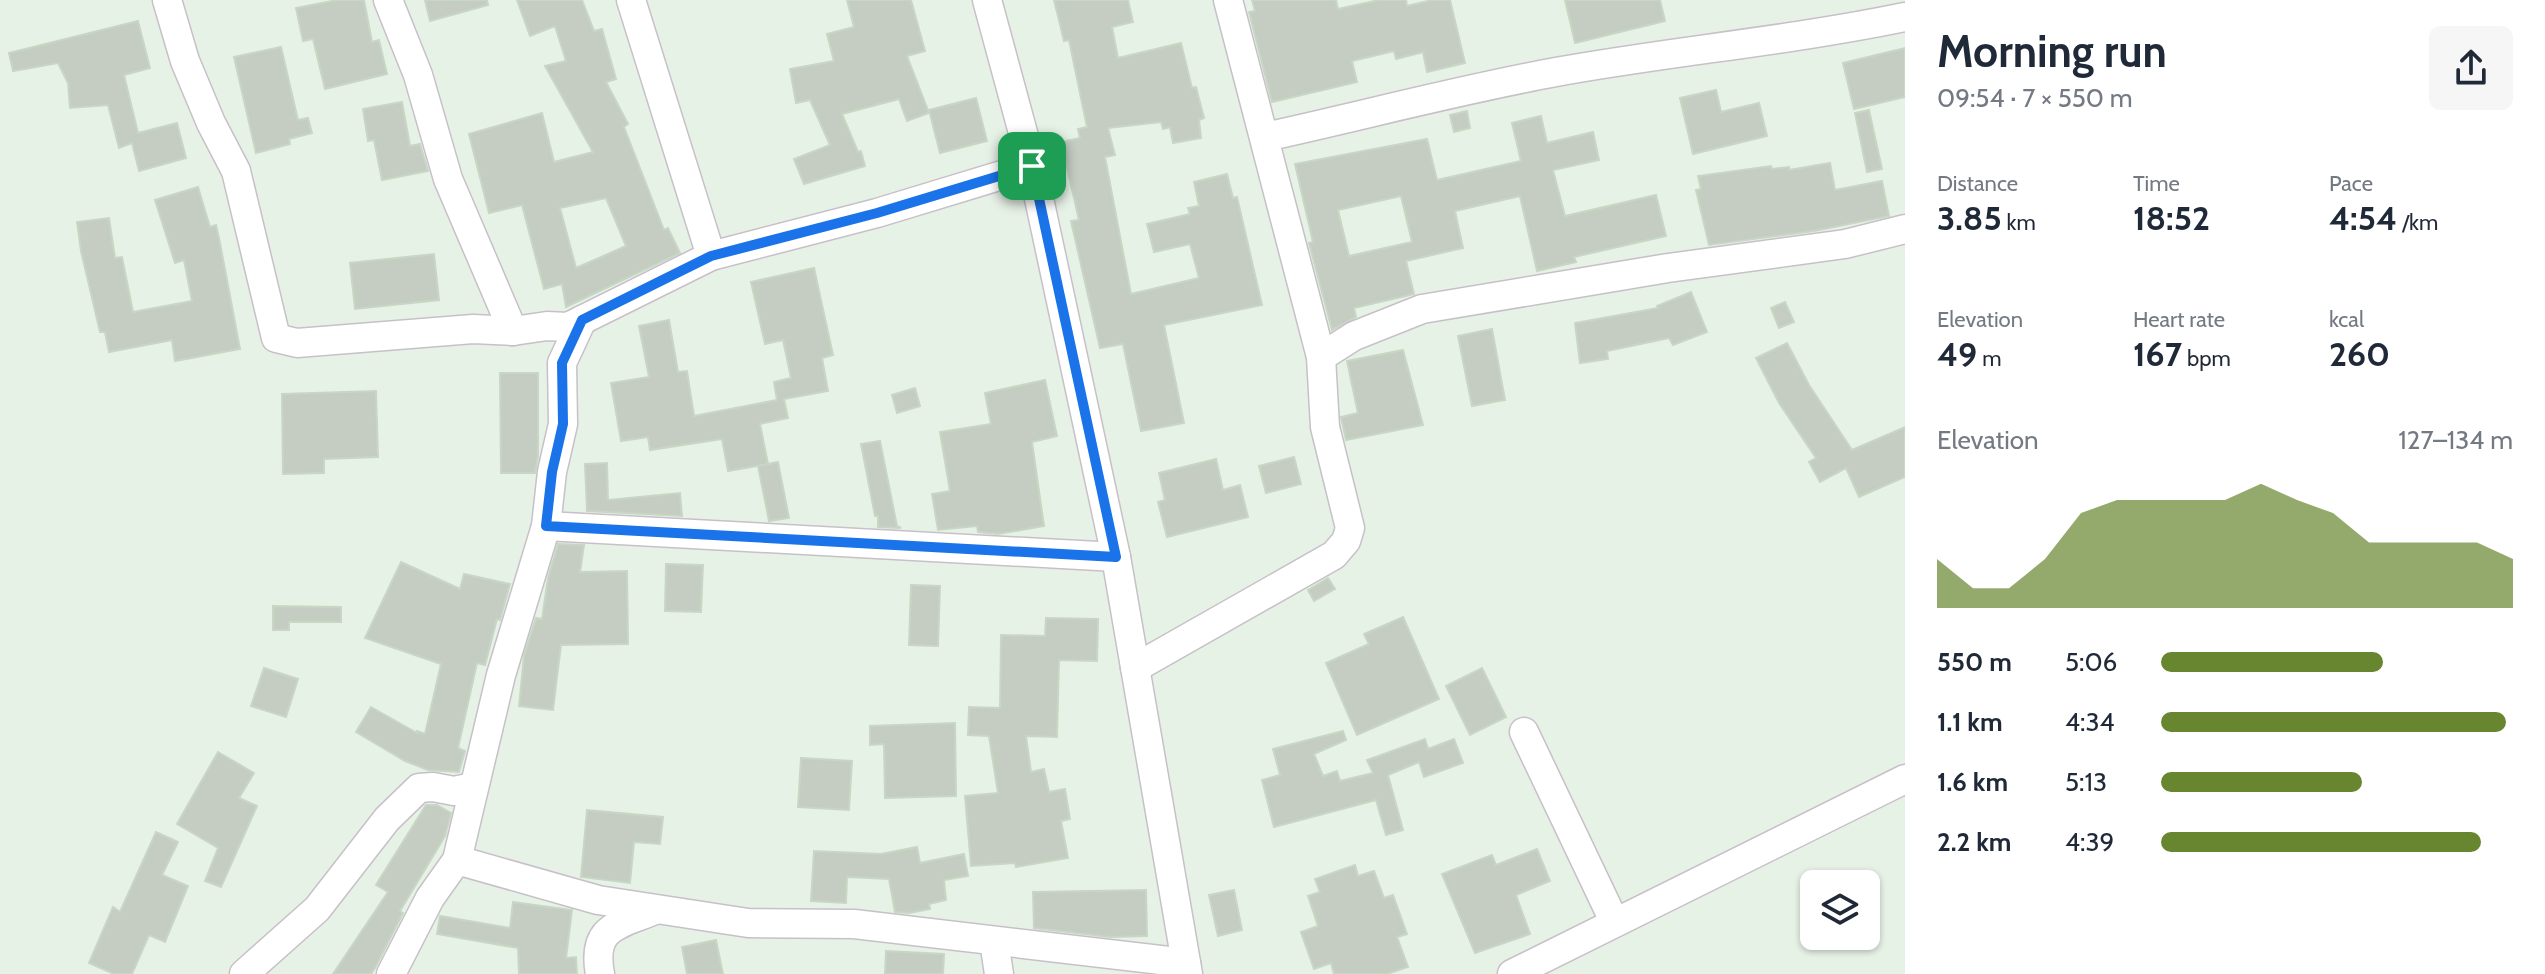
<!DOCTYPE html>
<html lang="en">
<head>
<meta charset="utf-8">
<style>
	:root { --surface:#fff; --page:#f6f6f7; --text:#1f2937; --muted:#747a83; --accent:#68862f }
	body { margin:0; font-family:Cabin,sans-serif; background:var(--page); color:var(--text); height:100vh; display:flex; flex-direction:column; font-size:30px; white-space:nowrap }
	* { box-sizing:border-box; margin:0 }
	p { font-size:26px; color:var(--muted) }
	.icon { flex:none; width:44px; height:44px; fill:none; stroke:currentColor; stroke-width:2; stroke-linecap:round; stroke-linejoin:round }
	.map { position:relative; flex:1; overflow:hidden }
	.details { display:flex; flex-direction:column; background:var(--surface); width:640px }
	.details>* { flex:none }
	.tools { position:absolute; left:1800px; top:870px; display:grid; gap:16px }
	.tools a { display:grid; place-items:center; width:80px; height:80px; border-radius:12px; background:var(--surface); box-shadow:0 2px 6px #0004; font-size:40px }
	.pin { position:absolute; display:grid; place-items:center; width:68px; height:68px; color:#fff; margin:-34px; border-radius:16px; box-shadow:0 4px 12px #0006 }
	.round { display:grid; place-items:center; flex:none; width:84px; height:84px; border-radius:12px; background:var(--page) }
	.overview { display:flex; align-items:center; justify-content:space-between; height:136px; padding:0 32px }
	h1 { font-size:44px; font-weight:800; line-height:60px }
	.stats { display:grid; grid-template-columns:repeat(3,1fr); gap:12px; height:136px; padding:8px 32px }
	.stats div { display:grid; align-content:center }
	.stats b { font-size:34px; font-weight:800 }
	.stats small { font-size:22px; font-weight:400 }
	.stats p { font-size:22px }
	.chart { height:224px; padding:16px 32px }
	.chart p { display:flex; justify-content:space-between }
	.chart svg { width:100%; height:144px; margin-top:8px; fill:var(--accent); opacity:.7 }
	ul { padding:0 32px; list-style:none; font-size:26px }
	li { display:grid; grid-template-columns:128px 96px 1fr; align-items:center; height:60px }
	li i { height:20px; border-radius:10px; background:var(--accent) }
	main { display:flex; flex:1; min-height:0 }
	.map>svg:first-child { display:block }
	.building { fill:#c5cdc3; stroke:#c7d7c4; stroke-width:2; fill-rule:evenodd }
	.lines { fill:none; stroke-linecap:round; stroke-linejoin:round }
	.minor-casing { stroke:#c7c0c8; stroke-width:31 }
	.minor { stroke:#fff; stroke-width:28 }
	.route-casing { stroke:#fff; stroke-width:16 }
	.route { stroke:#1a73e8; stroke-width:10 }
</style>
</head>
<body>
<main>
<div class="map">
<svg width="1905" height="974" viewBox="0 0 1905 974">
	<rect width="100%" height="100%" fill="#e7f2e7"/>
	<!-- building -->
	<g class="building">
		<polygon points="337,0 364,0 372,42 379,40 387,74 325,89 313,39 303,41 296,8"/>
		<polygon points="425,0 487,0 488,5 430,21"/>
		<path d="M517 0H582L594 31 602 29 616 79 606 82 628 124 624 127 664 230 668 228 680 253 566 307 562 284 544 289 522 205 489 213 469 134 542 113 554 162 593 152 545 66 566 61 555 26 530 36ZM606 198 626 246 576 268 560 208Z"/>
		<polygon points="847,0 911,0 925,51 907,56 929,113 907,121 899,99 842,114 858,152 861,151 865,166 804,184 794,159 830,145 810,100 796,103 790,69 834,61 827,34 854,27"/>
		<polygon points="1054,0 1128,0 1133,22 1112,27 1118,58 1181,43 1192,88 1196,87 1204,118 1199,120 1201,138 1173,143 1170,127 1163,129 1161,122 1108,128 1115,155 1105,157 1131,294 1199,278 1190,244 1154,252 1147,224 1190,214 1188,208 1199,206 1194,182 1227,174 1233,198 1237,197 1262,305 1164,325 1184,423 1141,431 1123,344 1100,348 1071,221 1079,220 1061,142 1080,138 1078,129 1087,127 1069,40 1064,41"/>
		<polygon points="1252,0 1336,0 1338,9 1379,0 1406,0 1407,6 1432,0 1450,0 1465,63 1427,72 1423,52 1396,59 1394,51 1352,61 1357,82 1272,102 1249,12 1255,11"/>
		<polygon points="1565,0 1660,0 1665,21 1575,43"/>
		<polygon points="138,21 150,68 124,75 138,133 177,123 186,158 139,171 132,143 119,148 108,105 70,108 68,83 58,63 13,71 9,53"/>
		<polygon points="281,47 298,120 308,118 312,133 289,139 290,144 256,153 234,57"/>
		<polygon points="1905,48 1905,97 1854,109 1843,63"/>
		<polygon points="1716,90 1721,112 1759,103 1767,136 1693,154 1680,98"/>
		<polygon points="976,98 987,141 940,153 929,110"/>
		<polygon points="402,102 410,146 420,144 428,171 382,180 374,140 368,141 363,109"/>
		<polygon points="1869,110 1882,169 1867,172 1855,113"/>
		<polygon points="1467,111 1470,128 1454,132 1450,115"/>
		<path d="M1541 116 1547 143 1593 132 1599 160 1553 170 1565 216 1656 195 1666 236 1574 257 1576 262 1537 271 1520 196 1455 211 1463 248 1406 261 1414 294 1354 308 1356 317 1332 330 1309 243 1313 242 1295 164 1427 139 1437 180 1521 161 1512 123ZM1401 196 1412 242 1349 256 1338 210Z"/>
		<polygon points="1830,163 1835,190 1882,181 1889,216 1814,231 1709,245 1696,190 1701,189 1698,176 1771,166 1772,169 1789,167 1789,170"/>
		<polygon points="198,187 210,227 216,225 220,243 240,349 175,361 172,340 109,352 105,332 100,332 81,251 77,222 109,218 115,258 122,257 133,312 192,301 184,260 175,263 155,200"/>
		<polygon points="434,254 439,300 355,309 350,263"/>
		<polygon points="814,268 833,355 822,358 828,391 784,399 788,418 760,424 768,464 728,471 722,439 650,450 648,437 621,441 611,383 649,377 639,326 669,320 678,372 687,371 694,416 777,400 774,382 791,378 783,340 765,344 751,282"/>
		<polygon points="1691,292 1707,332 1673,345 1669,338 1607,351 1608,359 1580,363 1575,323 1658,308 1657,306"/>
		<polygon points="1785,302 1794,322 1779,328 1771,308"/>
		<polygon points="1492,329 1505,400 1472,406 1458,336"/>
		<polygon points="1787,343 1809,385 1852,450 1905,427 1905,477 1859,497 1846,468 1820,482 1809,462 1816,458 1779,403 1756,358"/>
		<polygon points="1403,350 1423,425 1346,440 1341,417 1358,413 1347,361"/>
		<polygon points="500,373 538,373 538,456 535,473 501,473"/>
		<polygon points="1045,380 1057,436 1032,442 1044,526 998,534 978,532 977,526 938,530 932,494 950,491 940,432 991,424 985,393"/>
		<polygon points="915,388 920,406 897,413 892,395"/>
		<polygon points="376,391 378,457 324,459 324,473 283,474 282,394"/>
		<polygon points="880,441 897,526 901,528 878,527 878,516 875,516 861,444"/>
		<polygon points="1294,457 1301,484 1266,493 1259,466"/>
		<polygon points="1216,459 1223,490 1240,485 1248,517 1167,537 1158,502 1165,500 1159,473"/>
		<polygon points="778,462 789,518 769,521 758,466"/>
		<polygon points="607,463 608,500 680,493 682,516 587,511 585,464"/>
		<polygon points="558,544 584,545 580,572 627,571 628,644 561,645 553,710 519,706 524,656 536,618 542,619 548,578"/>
		<polygon points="401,562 460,589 464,574 510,584 500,620 497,619 485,665 477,663 458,748 465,751 459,772 428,770 405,761 356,732 371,707 417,733 417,731 425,734 441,664 365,638"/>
		<polygon points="666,564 703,565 701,612 665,611"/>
		<polygon points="1328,578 1335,589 1314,601 1308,590"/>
		<polygon points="911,585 940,586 938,646 909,645"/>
		<polygon points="273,606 341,607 341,622 289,622 289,630 273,630"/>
		<polygon points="1403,617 1439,699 1357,735 1326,663 1369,644 1364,634"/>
		<polygon points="1046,618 1098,619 1097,661 1059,660 1057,737 1026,736 1031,772 1044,769 1049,792 1065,789 1070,819 1061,821 1068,858 1016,867 1015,863 971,866 965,796 998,793 989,736 968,735 969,707 1000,708 1001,635 1045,636"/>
		<polygon points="264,668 298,679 286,717 251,706"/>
		<polygon points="1482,668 1506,717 1470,735 1446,686"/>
		<polygon points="955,723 956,796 885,798 884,744 870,745 870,726"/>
		<polygon points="1343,731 1346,740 1314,754 1323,776 1337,771 1340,781 1373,773 1367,760 1425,739 1428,749 1454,739 1463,763 1424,777 1419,762 1388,775 1403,830 1386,835 1376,800 1274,827 1262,780 1280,775 1273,749"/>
		<polygon points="218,752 254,773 239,798 257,806 221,887 205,881 218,848 177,824"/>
		<polygon points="801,758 852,761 849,810 798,807"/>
		<polygon points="426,805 437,805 451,813 445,836 400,911 403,913 375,968 371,974 333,974 388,892 376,885"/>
		<polygon points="587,810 663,817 660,844 634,842 630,883 581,877"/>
		<polygon points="156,832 178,842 162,875 188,886 165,942 149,935 132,974 114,974 89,963 113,907 120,912"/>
		<polygon points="917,847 920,863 964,854 968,876 944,880 946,900 929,904 930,909 909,913 895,912 889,879 847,877 846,903 811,901 814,851 881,854"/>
		<polygon points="1537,849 1550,881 1516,895 1530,934 1475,953 1442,874 1492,855 1496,865"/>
		<polygon points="1355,865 1358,876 1374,871 1384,898 1393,895 1407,934 1397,937 1408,967 1387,974 1334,974 1331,963 1314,969 1301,932 1318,926 1308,896 1320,892 1315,879"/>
		<polygon points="1146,890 1147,936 1110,937 1034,928 1033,892"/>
		<polygon points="1234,890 1242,930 1218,936 1209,895"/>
		<polygon points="513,902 572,910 566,958 576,957 577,974 519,974 518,948 437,934 440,916 510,928"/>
		<polygon points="716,940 723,974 687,974 682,947"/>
		<polygon points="886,951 944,954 943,974 885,974"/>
	</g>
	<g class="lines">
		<defs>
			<g id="minor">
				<polyline points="167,0 185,61 211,123 236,171 276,338 297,343 473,329 513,331 547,326 568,327 711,256 877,213 1032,166"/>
				<polyline points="388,0 418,75 448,179 513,331"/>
				<polyline points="631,0 711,256"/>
				<polyline points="987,0 1032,166 1116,557 1188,974"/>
				<path d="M1265 137C1361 116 1458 90 1556 72 1672 51 1789 41 1905 17"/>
				<polyline points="1321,357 1354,336 1422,309 1668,268 1845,244 1905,229"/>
				<polyline points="546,526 1116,557"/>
				<polyline points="1135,668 1334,555 1346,541 1350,528 1325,427 1321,357 1228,0"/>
				<polyline points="1524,732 1614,921"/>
				<polyline points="457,860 598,900 748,923 854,924 1186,963"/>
				<polyline points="994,941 999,974"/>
				<polyline points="244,974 317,909 387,819 419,788 433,787 454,791 473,787"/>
				<polyline points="391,974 430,898 457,860 501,675 546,526 552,472 563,424 562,363 582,320"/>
				<path d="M600 974C591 926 619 925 655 910"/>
				<polyline points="1512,974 1905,779"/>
			</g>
		</defs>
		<!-- minor casing -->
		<use href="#minor" class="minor-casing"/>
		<!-- minor -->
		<use href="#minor" class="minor"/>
	</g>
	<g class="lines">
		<defs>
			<polygon id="route" points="1032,166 1116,557 546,526 552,472 563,424 562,363 582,320 711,256 877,213"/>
		</defs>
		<!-- route casing -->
		<use href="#route" class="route-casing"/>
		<!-- route -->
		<use href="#route" class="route"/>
	</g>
</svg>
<div class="tools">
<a><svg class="icon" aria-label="layers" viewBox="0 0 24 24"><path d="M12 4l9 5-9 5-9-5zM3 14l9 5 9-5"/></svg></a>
</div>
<div class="pin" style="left:1032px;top:166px;background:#1e9e55"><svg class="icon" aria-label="arrive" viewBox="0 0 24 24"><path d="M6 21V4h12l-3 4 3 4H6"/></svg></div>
</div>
<section class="details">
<div class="overview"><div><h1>Morning run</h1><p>09:54 · 7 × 550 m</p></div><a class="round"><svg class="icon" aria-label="share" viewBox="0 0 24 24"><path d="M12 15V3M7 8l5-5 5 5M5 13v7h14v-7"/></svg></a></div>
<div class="stats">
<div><p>Distance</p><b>3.85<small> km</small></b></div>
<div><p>Time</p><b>18:52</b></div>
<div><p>Pace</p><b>4:54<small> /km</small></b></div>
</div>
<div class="stats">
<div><p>Elevation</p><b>49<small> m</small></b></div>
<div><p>Heart rate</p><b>167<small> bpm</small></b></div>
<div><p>kcal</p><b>260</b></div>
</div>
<div class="chart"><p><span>Elevation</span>127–134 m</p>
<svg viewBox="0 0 160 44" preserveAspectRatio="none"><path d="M0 44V29L10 38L20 38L30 29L40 15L50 11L60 11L70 11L80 11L90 6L100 11L110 15L120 24L130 24L140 24L150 24L160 29V44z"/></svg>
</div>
<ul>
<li><b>550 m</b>5:06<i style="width:63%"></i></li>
<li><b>1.1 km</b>4:34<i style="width:98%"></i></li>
<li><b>1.6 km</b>5:13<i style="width:57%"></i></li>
<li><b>2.2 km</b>4:39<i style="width:91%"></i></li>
</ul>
</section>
</main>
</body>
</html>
